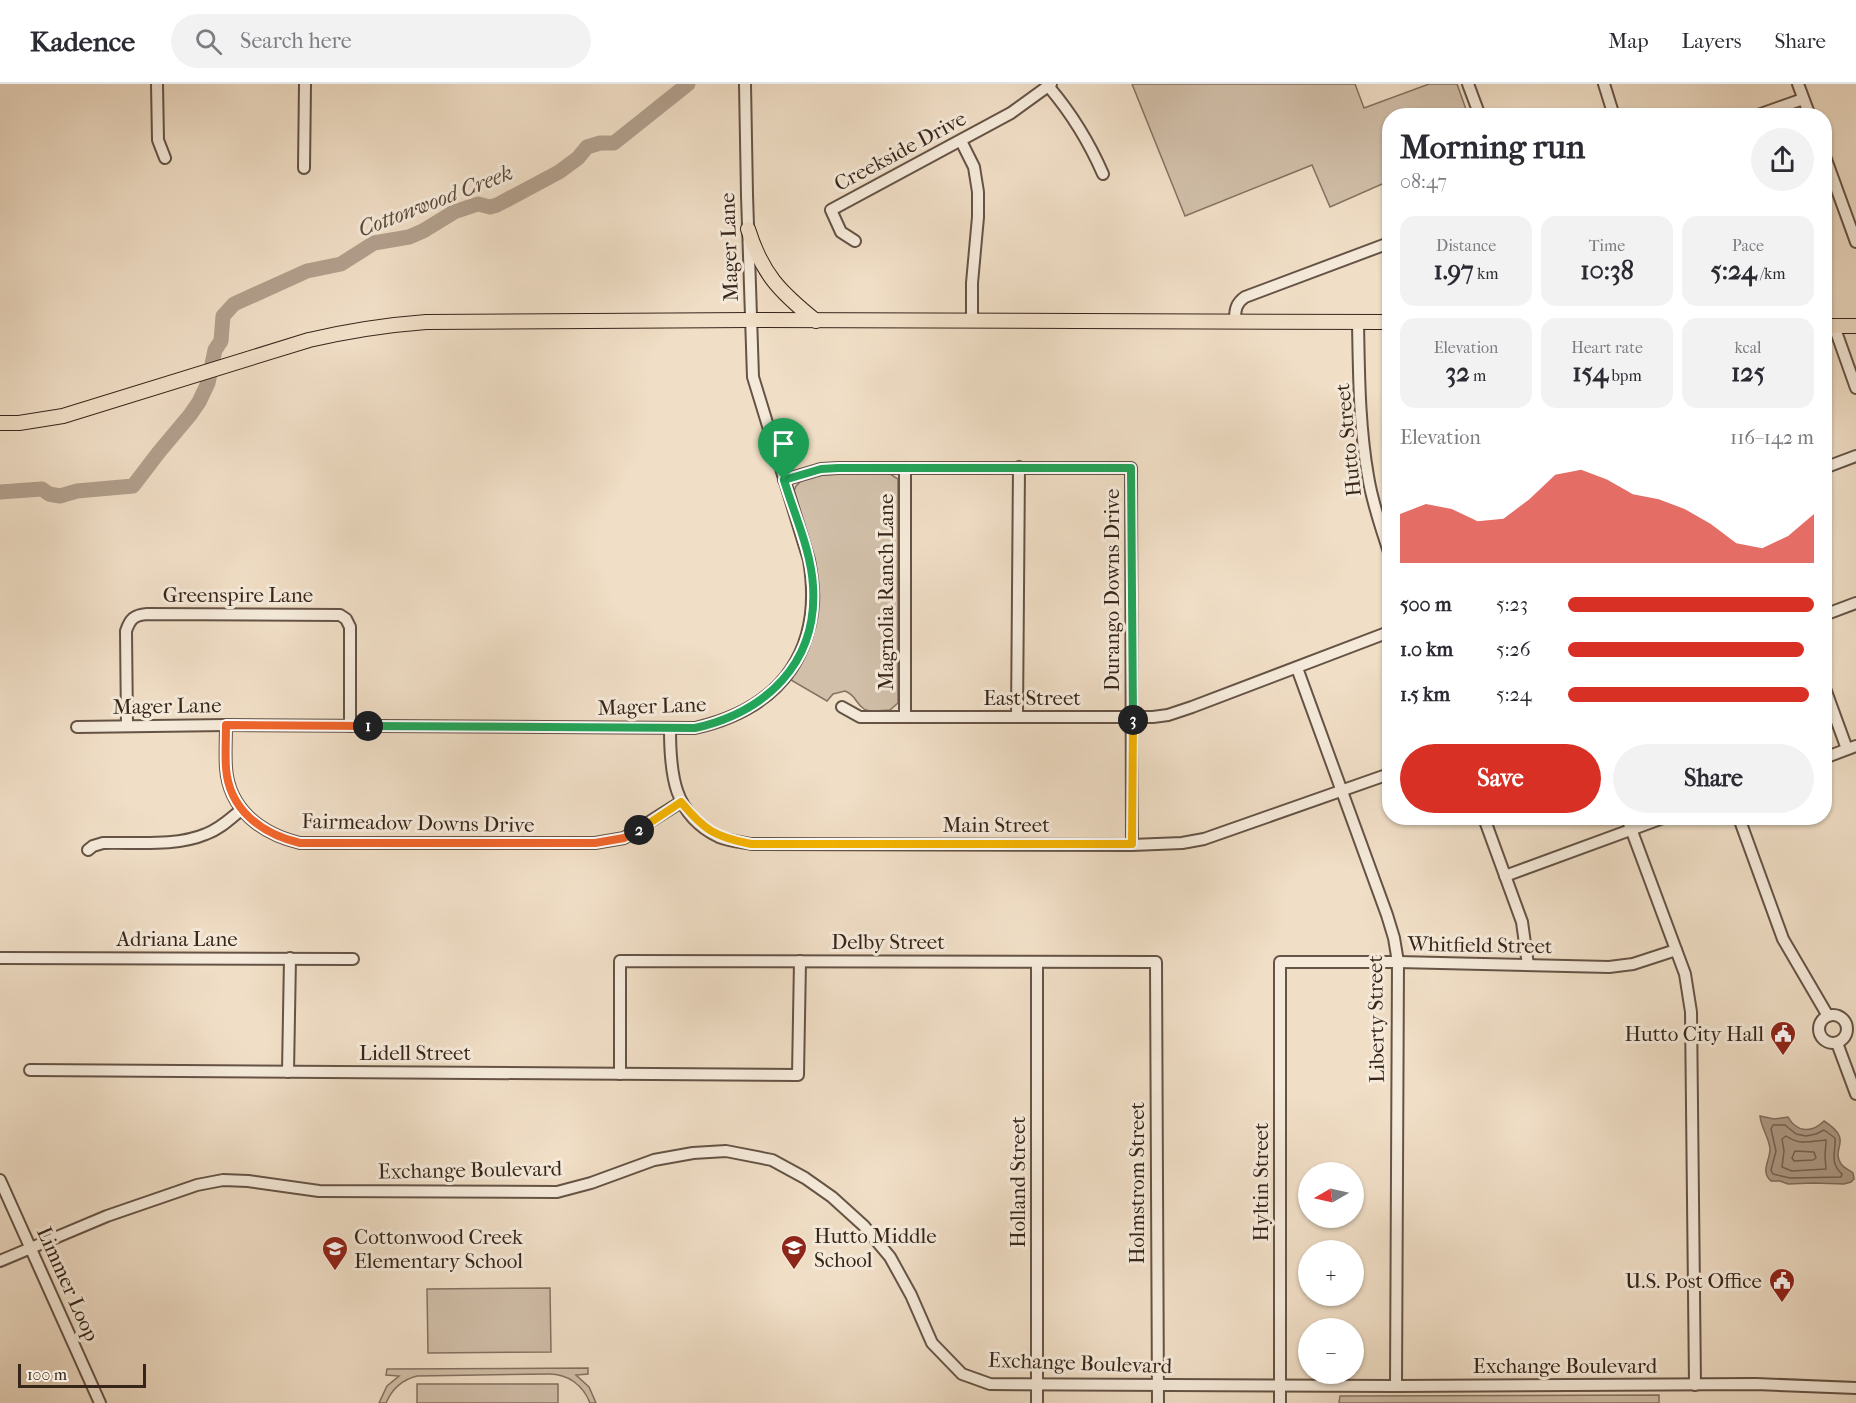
<!DOCTYPE html>
<html lang="en">
<head>
<meta charset="utf-8">
<style>
	:root { --surface:#fff; --page:#f2f2f3; --text:#2b2b33; --muted:#7c7c81; --line:#e1e1e2; --accent:#d93025 }
	body { margin:0; font-family:"IM FELL French Canon",serif; background:var(--page); color:var(--text); height:100vh; display:flex; flex-direction:column; font-size:22px; white-space:nowrap }
	* { box-sizing:border-box; margin:0 }
	p { font-size:20px; color:var(--muted) }
	.icon { flex:none; width:33px; height:33px; fill:none; stroke:currentColor; stroke-width:2; stroke-linecap:round; stroke-linejoin:round }
	.map { position:relative; flex:1; overflow:hidden }
	.drawer { position:absolute; left:1382px; top:24px; width:450px; height:717px; display:flex; flex-direction:column; background:var(--surface); border-radius:24px; box-shadow:0 2px 4px #0004 }
	.drawer>* { flex:none }
	.needle { width:39px; rotate:261deg }
	.controls { position:absolute; left:1298px; top:1078px; display:grid; gap:12px }
	.controls a { display:grid; place-items:center; width:66px; height:66px; border-radius:50%; background:var(--surface); box-shadow:0 2px 4px #0004; font-size:30px }
	.scale { position:absolute; left:18px; bottom:15px; width:128px; box-sizing:border-box; padding-left:6px; border:3px solid #37251a; border-top:0; font-size:16px; line-height:21px; white-space:nowrap; color:#37251a; -webkit-text-stroke:4px #f5eada; paint-order:stroke }
	.pin { position:absolute; display:grid; place-items:center; width:51px; height:51px; color:#fff; margin:-62px -26px; border-radius:50% 50% 50% 0; rotate:-45deg; box-shadow:0 0 6px #0007 }
	.pin .icon { rotate:45deg }
	.km { position:absolute; width:30px; height:30px; margin:-15px; border-radius:50%; background:#222; color:#fff; font-size:16px; line-height:30px; text-align:center }
	.round { display:grid; place-items:center; flex:none; width:63px; height:63px; border-radius:32px; background:var(--page) }
	.head { display:flex; align-items:center; justify-content:space-between; height:102px; padding:0 18px }
	h1 { font-size:33px; font-weight:800; line-height:45px }
	.figures { display:grid; grid-template-columns:repeat(3,1fr); gap:9px; height:102px; padding:6px 18px }
	.figures div { display:grid; align-content:center; border-radius:15px; background:var(--page); text-align:center }
	.figures b { font-size:26px; font-weight:800 }
	.figures small { font-size:16px; font-weight:400 }
	.figures p { font-size:16px }
	.chart { height:168px; padding:12px 18px }
	.chart p { display:flex; justify-content:space-between }
	.chart svg { width:100%; height:108px; margin-top:6px; fill:var(--accent); opacity:.7 }
	.cta { display:flex; gap:12px; margin-top:auto; padding:12px 18px }
	.cta a { flex:1; height:69px; border-radius:36px; background:var(--accent); color:#fff; font-size:24px; font-weight:800; line-height:69px; text-align:center }
	.cta a+a { background:var(--page); color:var(--text) }
	ul { padding:0 18px; list-style:none; font-size:20px }
	li { display:grid; grid-template-columns:96px 72px 1fr; align-items:center; height:45px }
	li i { height:15px; border-radius:8px; background:var(--accent) }
	header { display:flex; align-items:center; gap:36px; box-sizing:border-box; height:84px; padding:0 30px; background:var(--surface); border-bottom:2px solid var(--line) }
	header strong { font-size:28px }
	nav { display:flex; gap:33px; margin-inline-start:auto; font-size:21px }
	.search { width:420px; height:54px; background:var(--page); display:flex; align-items:center; gap:15px; box-sizing:border-box; padding:0 21px; border-radius:33px; color:var(--muted); font-size:22px }
	.map>svg:first-child { display:block }
	.green { fill:#d1bfa9; stroke:#847262; stroke-width:1.5 }
	.water { fill:#b19f8c; stroke:#806e5e; stroke-width:1.5 }
	.lines { fill:none; stroke-linecap:round; stroke-linejoin:round }
	.shore { stroke:#746253; stroke-width:1.5 }
	.river { stroke:#b19f8c; stroke-width:15 }
	.minor-casing { stroke:#655345; stroke-width:14 }
	.major-casing { stroke:#37251a; stroke-width:16 }
	.minor { stroke:#f5eada; stroke-width:10 }
	.major { stroke:#f0dec6; stroke-width:14 }
	.split-1-casing { stroke:#fff; stroke-width:12 }
	.split-2-casing { stroke:#fff; stroke-width:12 }
	.split-3-casing { stroke:#fff; stroke-width:12 }
	.split-4-casing { stroke:#fff; stroke-width:12 }
	.split-1 { stroke:#22a559; stroke-width:8 }
	.split-2 { stroke:#f0652b; stroke-width:8 }
	.split-3 { stroke:#f5b400; stroke-width:8 }
	.split-4 { stroke:#22a559; stroke-width:8 }
	.labels { text-anchor:middle; stroke-width:6; stroke-linejoin:round; paint-order:stroke }
	.street-label { font-size:21px; fill:#37251a; stroke:#f5eada }
	.poi-label { font-size:21px; fill:#37251a; stroke:#f5eada; text-anchor:end }
	.water-label { font-size:22px; font-style:italic; fill:#5c4a3c; stroke:#f5eada }
</style>
</head>
<body>
<header>
<strong>Kadence</strong>
<div class="search"><svg class="icon" aria-label="search" viewBox="0 0 24 24"><circle cx="10" cy="10" r="6"/><path d="M15 15l6 6"/></svg>Search here</div>
<nav><a>Map</a><a>Layers</a><a>Share</a></nav>
</header>
<div class="map">
<svg width="1856" height="1319" viewBox="0 0 1856 1319">
	<rect width="100%" height="100%" fill="#f0dec6"/>
	<filter id="stains"><feTurbulence type="fractalNoise" baseFrequency=".00333" numOctaves="4"/><feColorMatrix values="0 0 0 0 .2 0 0 0 0 .09 0 0 0 0 .02 0 0 0 .5 -.17"/></filter>
	<radialGradient id="worn" r=".72"><stop offset=".6" stop-color="#630" stop-opacity="0"/><stop offset="1" stop-color="#630" stop-opacity=".3"/></radialGradient>
	<!-- green -->
	<g class="green">
		<polygon points="1132,0 1355,0 1364,24 1429,0 1457,0 1468,31 1389,32 1389,61 1384,63 1389,78 1389,97 1330,123 1312,81 1185,132"/>
		<path d="M839 390H890L898 395V619L890 626C883 626 870 629 864 625 855 619 856 611 845 607L833 610 827 617 791 596C839 525 817 480 794 407 797 391 826 391 839 390Z"/>
		<polygon points="550,1204 551,1268 428,1269 427,1205"/>
		<path d="M588 1284V1290L576 1291 589 1303 596 1319H590C583 1301 568 1290 549 1290L417 1292C401 1296 392 1305 386 1319H379L387 1302 399 1292 386 1291 387 1285Z"/>
		<rect x="417" y="1300" width="141" height="19"/>
		<polygon points="1659,1311 1659,1319 1339,1319 1340,1312"/>
	</g>
	<!-- water -->
	<path class="water" d="M1760 1032 1774 1035 1788 1033C1797 1049 1812 1049 1824 1037 1855 1057 1830 1063 1841 1080 1844 1084 1849 1086 1853 1089L1854 1095 1851 1098 1844 1100 1813 1099 1788 1100 1780 1097H1771C1760 1087 1770 1077 1770 1065 1769 1053 1761 1044 1760 1032Z"/>
	<g class="lines">
		<!-- shore -->
		<g class="shore">
			<path d="M1773 1041H1785L1796 1050 1806 1052 1816 1050 1824 1046 1835 1054C1836 1069 1829 1078 1842 1090L1841 1093 1790 1094 1773 1090 1771 1086 1776 1067 1771 1045Z"/>
			<path d="M1786 1052C1801 1062 1811 1057 1826 1056L1825 1073 1826 1085 1792 1087 1782 1083 1784 1067 1782 1055Z"/>
			<polygon points="1795,1067 1814,1068 1816,1074 1813,1076 1794,1077 1792,1074"/>
		</g>
		<!-- river -->
		<polyline class="river" points="0,408 42,405 49,410 60,412 77,407 133,402 159,368 190,331 199,318 208,299 215,266 221,257 223,232 234,220 307,187 341,180 374,159 409,153 423,147 454,128 478,120 490,123 497,121 559,88 578,74 587,63 600,59 614,59 688,0"/>
		<defs>
			<g id="minor">
				<polyline points="157,0 158,56 165,74"/>
				<polyline points="1468,0 1480,32"/>
				<polyline points="1604,0 1614,32"/>
				<polyline points="1798,0 1810,32"/>
				<path d="M1049 3C1072 30 1089 58 1103 90"/>
				<polyline points="1755,32 1803,15"/>
				<polyline points="961,57 974,83 978,108 978,133 972,199 972,237"/>
				<polyline points="1824,70 1856,158"/>
				<polyline points="304,84 305,0"/>
				<polyline points="855,157 841,148 831,126 1011,29 1051,0"/>
				<path d="M1235 236C1235 226 1236 219 1245 213L1389 159"/>
				<path d="M1358 238C1359 290 1359 341 1368 392 1372 418 1381 443 1389 468"/>
				<polyline points="1834,242 1856,304"/>
				<polyline points="1824,384 1856,372"/>
				<polyline points="784,396 821,385 838,384 1131,384 1132,761"/>
				<polyline points="1824,531 1856,519"/>
				<polyline points="1297,584 1387,831 1394,854 1398,878 1396,1302"/>
				<polyline points="1824,602 1847,665"/>
				<polyline points="842,623 860,633 1153,633 1168,631 1192,623 1389,548"/>
				<polyline points="905,633 905,384"/>
				<polyline points="1017,633 1019,383"/>
				<path d="M226 641C226 655 225 670 226 684 229 726 262 750 300 759H595L624 754 681 718"/>
				<path d="M127 642 126 547C130 535 134 531 147 530L340 531 346 535 350 543V642"/>
				<path d="M77 643 226 641 695 644C783 624 824 565 809 476L753 293 747 111 745 0"/>
				<path d="M670 645C670 689 673 731 719 753 729 757 741 758 751 760L1132 761 1182 759 1204 755 1389 690"/>
				<polyline points="1824,674 1856,662"/>
				<polyline points="1484,734 1522,838 1528,881"/>
				<polyline points="1627,734 1685,890 1691,928 1695,1301"/>
				<polyline points="1739,734 1783,855 1828,932"/>
				<path d="M88 766 93 762 103 759C136 758 175 763 206 750 220 745 230 735 241 726"/>
				<polyline points="1505,792 1663,734"/>
				<polyline points="0,874 353,875"/>
				<circle cx="1833" cy="945" r="14"/>
				<polyline points="1837,959 1856,1010"/>
				<polyline points="30,986 798,991 800,877"/>
				<polyline points="288,988 290,874"/>
				<polyline points="620,990 620,877 1156,878 1158,1319"/>
				<polyline points="0,1096 100,1319"/>
				<polyline points="0,1177 107,1132 197,1101 223,1096 248,1097 319,1107 557,1108 591,1099 654,1076 693,1069 726,1067 772,1076 805,1094 832,1113 864,1142 890,1173 911,1211 932,1259 962,1290 990,1300 1396,1302 1756,1300 1856,1304"/>
				<polyline points="1037,1319 1037,878"/>
				<polyline points="1280,1319 1280,878 1398,878 1609,883 1633,880 1676,866"/>
			</g>
			<g id="major">
				<path d="M748 145C762 190 780 208 816 237"/>
				<polyline points="1824,242 1856,242"/>
				<path d="M0 339H19L63 332 309 256C348 247 386 241 426 238L751 236 1389 238"/>
			</g>
		</defs>
		<!-- minor casing -->
		<use href="#minor" class="minor-casing"/>
		<!-- major casing -->
		<use href="#major" class="major-casing"/>
		<!-- minor -->
		<use href="#minor" class="minor"/>
		<!-- major -->
		<use href="#major" class="major"/>
	</g>
	<g class="lines">
		<defs>
			<path id="split-1" d="M368 642 695 644C766 628 818 579 813 502 811 466 794 430 784 396"/>
			<path id="split-2" d="M368 642 226 641C226 655 225 670 226 684 229 726 262 750 300 759H595L624 754 639 746"/>
			<path id="split-3" d="M639 746 681 718C704 746 715 753 751 760H1132L1133 636"/>
			<polyline id="split-4" points="784,396 821,385 838,384 1131,384 1133,636"/>
		</defs>
		<!-- split-1 casing -->
		<use href="#split-1" class="split-1-casing"/>
		<!-- split-2 casing -->
		<use href="#split-2" class="split-2-casing"/>
		<!-- split-3 casing -->
		<use href="#split-3" class="split-3-casing"/>
		<!-- split-4 casing -->
		<use href="#split-4" class="split-4-casing"/>
		<!-- split-1 -->
		<use href="#split-1" class="split-1"/>
		<!-- split-2 -->
		<use href="#split-2" class="split-2"/>
		<!-- split-3 -->
		<use href="#split-3" class="split-3"/>
		<!-- split-4 -->
		<use href="#split-4" class="split-4"/>
	</g>
	<!-- icons -->
	<defs>
		<symbol id="civic-pin" viewBox="-11 -11 22 30"><path d="M0 17L-7.5 6A9.5 9.5 0 1 1 7.5 6Z" fill="#8f2418" stroke="#f5eada"/><path d="M-.6-6.5H3V-4.5H.6V-3L4-1V1h2V6H-6V1h2V-1L-.6-3ZM-1.2 2.5V6h2.4V2.5Z" fill="#fff"/></symbol>
		<symbol id="school-pin" viewBox="-11 -11 22 30"><path d="M0 17L-7.5 6A9.5 9.5 0 1 1 7.5 6Z" fill="#8f2418" stroke="#f5eada"/><path d="M0-5L7-2L0 1L-7-2ZM-4 1L0 2.5L4 1V4Q0 6-4 4Z" fill="#fff"/></symbol>
	</defs>
	<g fill-rule="evenodd">
		<use href="#civic-pin" x="1768" y="935" width="30" height="40"/>
		<use href="#school-pin" x="779" y="1149" width="30" height="40"/>
		<use href="#school-pin" x="320" y="1150" width="30" height="40"/>
		<use href="#civic-pin" x="1767" y="1182" width="30" height="40"/>
	</g>
	<g class="labels">
		<!-- street labels -->
		<g class="street-label">
			<text transform="translate(900 67) rotate(-28)" y="7">Creekside Drive</text>
			<text transform="translate(729 163) rotate(-92)" y="7">Mager Lane</text>
			<text transform="translate(1348 356) rotate(-96)" y="7">Hutto Street</text>
			<text transform="translate(1112 506) rotate(-90)" y="7">Durango Downs Drive</text>
			<text transform="translate(886 508) rotate(-90)" y="7">Magnolia Ranch Lane</text>
			<text x="238" y="518">Greenspire Lane</text>
			<text x="1032" y="621">East Street</text>
			<text transform="translate(167 622) rotate(-1)" y="7">Mager Lane</text>
			<text transform="translate(652 622) rotate(-2)" y="7">Mager Lane</text>
			<text transform="translate(418 739) rotate(1)" y="7">Fairmeadow Downs Drive</text>
			<text x="996" y="748">Main Street</text>
			<text x="177" y="862">Adriana Lane</text>
			<text x="888" y="865">Delby Street</text>
			<text transform="translate(1480 861) rotate(1)" y="7">Whitfield Street</text>
			<text transform="translate(1376 935) rotate(-91)" y="7">Liberty Street</text>
			<text x="415" y="976">Lidell Street</text>
			<text transform="translate(470 1086) rotate(-1)" y="7">Exchange Boulevard</text>
			<text transform="translate(1018 1098) rotate(-90)" y="7">Holland Street</text>
			<text transform="translate(1261 1098) rotate(-90)" y="7">Hyltin Street</text>
			<text transform="translate(1137 1099) rotate(-90)" y="7">Holmstrom Street</text>
			<text transform="translate(68 1200) rotate(66)" y="7">Limmer Loop</text>
			<text transform="translate(1080 1279) rotate(2)" y="7">Exchange Boulevard</text>
			<text x="1565" y="1289">Exchange Boulevard</text>
		</g>
		<!-- poi labels -->
		<g class="poi-label">
			<text x="1764" y="957">Hutto City Hall</text>
			<text x="814" y="1159" text-anchor="start">Hutto Middle<tspan x="814" dy="24">School</tspan></text>
			<text x="354" y="1160" text-anchor="start">Cottonwood Creek<tspan x="354" dy="24">Elementary School</tspan></text>
			<text x="1762" y="1204">U.S. Post Office</text>
		</g>
		<!-- water labels -->
		<g class="water-label">
			<text transform="translate(435 116) rotate(-21)" y="8">Cottonwood Creek</text>
		</g>
	</g>
	<rect width="100%" height="100%" filter="url(#stains)"/>
	<rect width="100%" height="100%" fill="url(#worn)"/>
</svg>
<div class="controls">
<a><svg class="needle" viewBox="-14 -14 28 28"><path d="M0-13l5 13h-10z" fill="#e53935"/><path d="M0 13l5-13h-10z" fill="#7c7c81"/></svg></a>
<a>+</a>
<a>−</a>
</div>
<div class="scale">100 m</div>
<div class="pin" style="left:784px;top:396px;background:#1e9e55"><svg class="icon" aria-label="arrive" viewBox="0 0 24 24"><path d="M6 21V4h12l-3 4 3 4H6"/></svg></div>
<b class="km" style="left:368px;top:642px">1</b>
<b class="km" style="left:639px;top:746px">2</b>
<b class="km" style="left:1133px;top:636px">3</b>
<section class="drawer">
<div class="head"><div><h1>Morning run</h1><p>08:47</p></div><a class="round"><svg class="icon" aria-label="share" viewBox="0 0 24 24"><path d="M12 15V3M7 8l5-5 5 5M5 13v7h14v-7"/></svg></a></div>
<div class="figures">
<div><p>Distance</p><b>1.97<small> km</small></b></div>
<div><p>Time</p><b>10:38</b></div>
<div><p>Pace</p><b>5:24<small> /km</small></b></div>
</div>
<div class="figures">
<div><p>Elevation</p><b>32<small> m</small></b></div>
<div><p>Heart rate</p><b>154<small> bpm</small></b></div>
<div><p>kcal</p><b>125</b></div>
</div>
<div class="chart"><p><span>Elevation</span>116–142 m</p>
<svg viewBox="0 0 160 44" preserveAspectRatio="none"><path d="M0 44V24L10 20L20 22L30 27L40 26L50 18L60 8L70 6L80 10L90 16L100 18L110 22L120 28L130 36L140 38L150 33L160 24V44z"/></svg>
</div>
<ul>
<li><b>500 m</b>5:23<i style="width:100%"></i></li>
<li><b>1.0 km</b>5:26<i style="width:96%"></i></li>
<li><b>1.5 km</b>5:24<i style="width:98%"></i></li>
</ul>
<div class="cta"><a>Save</a><a>Share</a></div>
</section>
</div>
</body>
</html>
